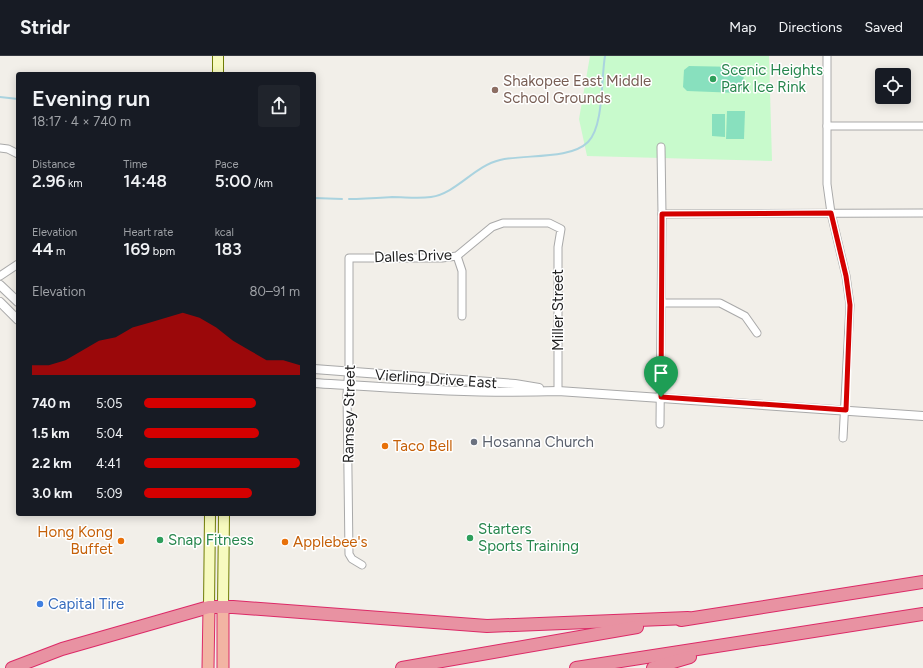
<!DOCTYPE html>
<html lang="en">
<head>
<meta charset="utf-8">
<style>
	:root { --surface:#171b24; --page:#20242c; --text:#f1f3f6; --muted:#9ea1a6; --line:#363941; --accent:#d40000 }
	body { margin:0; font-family:Figtree,sans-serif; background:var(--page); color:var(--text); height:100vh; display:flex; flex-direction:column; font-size:15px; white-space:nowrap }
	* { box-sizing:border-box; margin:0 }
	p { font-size:13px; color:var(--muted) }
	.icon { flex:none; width:22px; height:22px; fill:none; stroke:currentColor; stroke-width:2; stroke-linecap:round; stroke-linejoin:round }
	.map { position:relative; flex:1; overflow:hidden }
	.drawer { position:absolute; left:16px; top:16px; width:300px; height:444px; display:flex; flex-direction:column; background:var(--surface); border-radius:4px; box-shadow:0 2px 10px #0003 }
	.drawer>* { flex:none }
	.buttons { position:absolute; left:875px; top:12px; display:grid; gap:8px }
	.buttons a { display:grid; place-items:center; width:36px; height:36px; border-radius:4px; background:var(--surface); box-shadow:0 2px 10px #0003; font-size:20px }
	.pin { position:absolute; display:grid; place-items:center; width:34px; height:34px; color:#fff; margin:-41px -17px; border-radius:50% 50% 50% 0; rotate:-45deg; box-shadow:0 0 4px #0007 }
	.pin .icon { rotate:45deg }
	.round { display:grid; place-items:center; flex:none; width:42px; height:42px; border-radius:4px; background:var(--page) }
	.head { display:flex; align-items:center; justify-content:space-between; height:68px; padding:0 16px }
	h1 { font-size:22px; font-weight:600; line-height:30px }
	.stats { display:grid; grid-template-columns:repeat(3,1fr); gap:6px; height:68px; padding:4px 16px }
	.stats div { display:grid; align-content:center }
	.stats b { font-size:17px; font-weight:600 }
	.stats small { font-size:11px; font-weight:400 }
	.stats p { font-size:11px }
	.chart { height:112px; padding:8px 16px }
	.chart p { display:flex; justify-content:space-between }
	.chart svg { width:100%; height:72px; margin-top:4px; fill:var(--accent); opacity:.7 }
	ul { padding:0 16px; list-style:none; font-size:13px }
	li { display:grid; grid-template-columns:64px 48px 1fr; align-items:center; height:30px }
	li i { height:10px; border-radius:5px; background:var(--accent) }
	header { display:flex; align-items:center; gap:24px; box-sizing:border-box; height:56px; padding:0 20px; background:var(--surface); border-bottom:1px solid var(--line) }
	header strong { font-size:19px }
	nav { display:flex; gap:22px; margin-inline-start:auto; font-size:14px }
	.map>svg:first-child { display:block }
	.park { fill:#c8facc }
	.pitch { fill:#88e0be }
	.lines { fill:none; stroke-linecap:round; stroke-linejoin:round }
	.stream { stroke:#aad3df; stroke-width:2 }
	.minor-casing { stroke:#a9a9a9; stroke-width:9 }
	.tertiary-casing { stroke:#a9a9a9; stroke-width:10 }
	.secondary-casing { stroke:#707d05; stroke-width:12 }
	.trunk-casing { stroke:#dc2a67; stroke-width:13 }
	.motorway-casing { stroke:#dc2a67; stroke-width:14 }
	.minor { stroke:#fff; stroke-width:7 }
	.tertiary { stroke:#fff; stroke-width:8 }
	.secondary { stroke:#f7fabf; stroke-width:10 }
	.trunk { stroke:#f2b4a3; stroke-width:11 }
	.motorway { stroke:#e892a2; stroke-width:12 }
	.route-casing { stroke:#fff; stroke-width:8 }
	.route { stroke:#d40000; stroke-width:5 }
	.leisure-dot { fill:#2e9e5b; stroke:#fff; stroke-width:1.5 }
	.education-dot { fill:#8d6e63; stroke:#fff; stroke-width:1.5 }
	.worship-dot { fill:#6b7280; stroke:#fff; stroke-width:1.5 }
	.food-dot { fill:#e8710a; stroke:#fff; stroke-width:1.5 }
	.shop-dot { fill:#3f7fe0; stroke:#fff; stroke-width:1.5 }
	.labels { text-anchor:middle; stroke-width:3; stroke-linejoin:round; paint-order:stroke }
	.leisure-label { font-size:15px; fill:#27864d; stroke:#fff; text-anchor:start }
	.education-label { font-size:15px; fill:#785e54; stroke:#fff; text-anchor:start }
	.street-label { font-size:15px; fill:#222; stroke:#fff }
	.worship-label { font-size:15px; fill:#5b616d; stroke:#fff; text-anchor:start }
	.food-label { font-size:15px; fill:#c56008; stroke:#fff; text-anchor:start }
	.shop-label { font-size:15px; fill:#366cbe; stroke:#fff; text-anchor:start }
</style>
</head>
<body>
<header>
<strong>Stridr</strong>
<nav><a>Map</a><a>Directions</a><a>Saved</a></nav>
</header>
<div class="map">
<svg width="923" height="612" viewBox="0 0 923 612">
	<rect width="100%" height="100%" fill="#f2efe9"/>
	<!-- park -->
	<polygon class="park" points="590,0 769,0 772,105 587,100 579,63"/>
	<!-- pitch -->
	<g class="pitch">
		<polygon points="689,10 739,11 744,15 743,32 739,37 687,35 683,31 684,14"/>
		<polygon points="727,55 745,55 744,83 726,83"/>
		<polygon points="712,58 725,58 725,81 712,80"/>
	</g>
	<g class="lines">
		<!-- stream -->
		<g class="stream">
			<polyline points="0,41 18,43"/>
			<polyline points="314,142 342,143"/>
			<path d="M349 143C363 143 377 142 392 141 405 141 418 143 431 141 457 137 474 110 500 104 525 98 570 104 588 86 604 70 601 22 605 0"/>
		</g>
		<defs>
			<g id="minor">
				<polyline points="827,0 827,128 831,157 846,220 850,249 843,382"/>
				<polyline points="827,70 923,70"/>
				<polyline points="0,92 8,93 18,98"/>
				<polyline points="662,158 923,157"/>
				<polyline points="457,200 462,215 462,260"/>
				<polyline points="0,220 18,208"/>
				<polyline points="662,247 720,247 745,260 757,277"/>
				<polyline points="660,368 662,158 661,91"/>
				<polyline points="362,509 352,503 349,498 347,338 349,310 349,202 442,202 457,200 492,171 503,167 549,167 561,173 558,191 558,335"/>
			</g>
			<g id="tertiary">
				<polyline points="0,229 18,246"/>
				<polyline points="0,246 18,264"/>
				<polyline points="314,313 515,328 539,332"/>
				<path d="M314 327C395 332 476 338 558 335L923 360"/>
			</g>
			<g id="secondary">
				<polyline points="218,0 218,18"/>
				<polyline points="209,551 210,458"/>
				<polyline points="223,551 224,458"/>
			</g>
			<g id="trunk">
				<polyline points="208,612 209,551"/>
				<polyline points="223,612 223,551"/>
			</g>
			<g id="motorway">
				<polyline points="681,564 923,526"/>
				<polyline points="12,612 62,593 209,551 233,551 487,570 688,562"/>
				<polyline points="402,612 637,571"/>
				<polyline points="576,612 923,558"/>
				<polyline points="653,612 690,601"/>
			</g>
		</defs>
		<!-- minor casing -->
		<use href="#minor" class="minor-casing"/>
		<!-- tertiary casing -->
		<use href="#tertiary" class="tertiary-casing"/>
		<!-- secondary casing -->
		<use href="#secondary" class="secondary-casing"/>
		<!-- trunk casing -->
		<use href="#trunk" class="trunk-casing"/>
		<!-- motorway casing -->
		<use href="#motorway" class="motorway-casing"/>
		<!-- minor -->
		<use href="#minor" class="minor"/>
		<!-- tertiary -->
		<use href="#tertiary" class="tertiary"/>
		<!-- secondary -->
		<use href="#secondary" class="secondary"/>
		<!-- trunk -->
		<use href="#trunk" class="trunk"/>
		<!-- motorway -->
		<use href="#motorway" class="motorway"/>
	</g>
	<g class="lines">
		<defs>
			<polygon id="route" points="831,157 846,220 850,249 846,354 661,341 662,158"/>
		</defs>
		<!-- route casing -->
		<use href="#route" class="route-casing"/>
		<!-- route -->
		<use href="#route" class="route"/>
	</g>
	<!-- markers -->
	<g class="leisure-dot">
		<circle cx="713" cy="23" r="4"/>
		<circle cx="470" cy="482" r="4"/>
		<circle cx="160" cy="484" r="4"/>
	</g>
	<circle class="education-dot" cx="495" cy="34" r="4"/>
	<circle class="worship-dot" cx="474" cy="386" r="4"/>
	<g class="food-dot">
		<circle cx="385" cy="390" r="4"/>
		<circle cx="121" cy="485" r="4"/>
		<circle cx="285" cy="486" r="4"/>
	</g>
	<circle class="shop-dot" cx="40" cy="548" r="4"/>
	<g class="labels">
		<!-- leisure labels -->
		<g class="leisure-label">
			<text x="721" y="19">Scenic Heights<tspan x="721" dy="17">Park Ice Rink</tspan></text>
			<text x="478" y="478">Starters<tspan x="478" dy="17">Sports Training</tspan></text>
			<text x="168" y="489">Snap Fitness</text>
		</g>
		<!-- education labels -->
		<g class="education-label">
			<text x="503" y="30">Shakopee East Middle<tspan x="503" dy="17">School Grounds</tspan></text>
		</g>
		<!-- street labels -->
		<g class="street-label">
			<text transform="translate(413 200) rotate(-2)" y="5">Dalles Drive</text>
			<text transform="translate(558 254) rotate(-90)" y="5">Miller Street</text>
			<text transform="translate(436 323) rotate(4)" y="5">Vierling Drive East</text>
			<text transform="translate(349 358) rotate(-89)" y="5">Ramsey Street</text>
		</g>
		<!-- worship labels -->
		<g class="worship-label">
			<text x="482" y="391">Hosanna Church</text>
		</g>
		<!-- food labels -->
		<g class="food-label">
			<text x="393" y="395">Taco Bell</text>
			<text x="113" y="481" text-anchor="end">Hong Kong<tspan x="113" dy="17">Buffet</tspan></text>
			<text x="293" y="491">Applebee's</text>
		</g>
		<!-- shop labels -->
		<g class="shop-label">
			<text x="48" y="553">Capital Tire</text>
		</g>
	</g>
</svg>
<div class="buttons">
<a><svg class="icon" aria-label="locate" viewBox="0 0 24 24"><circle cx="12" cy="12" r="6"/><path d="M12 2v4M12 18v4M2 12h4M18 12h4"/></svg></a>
</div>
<div class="pin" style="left:661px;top:341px;background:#1e9e55"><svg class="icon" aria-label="arrive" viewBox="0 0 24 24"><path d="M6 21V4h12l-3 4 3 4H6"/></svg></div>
<section class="drawer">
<div class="head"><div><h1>Evening run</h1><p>18:17 · 4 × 740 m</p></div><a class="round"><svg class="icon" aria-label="share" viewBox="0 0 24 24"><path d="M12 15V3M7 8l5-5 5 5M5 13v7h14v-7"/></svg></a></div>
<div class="stats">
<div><p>Distance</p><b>2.96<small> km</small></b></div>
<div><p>Time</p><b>14:48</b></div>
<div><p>Pace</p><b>5:00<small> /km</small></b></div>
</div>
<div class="stats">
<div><p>Elevation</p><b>44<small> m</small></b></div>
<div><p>Heart rate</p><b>169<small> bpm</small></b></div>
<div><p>kcal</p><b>183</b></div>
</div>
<div class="chart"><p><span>Elevation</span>80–91 m</p>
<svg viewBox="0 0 160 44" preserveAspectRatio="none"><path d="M0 44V38L10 38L20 35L30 29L40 23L50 21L60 15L70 12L80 9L90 6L100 9L110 15L120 23L130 29L140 35L150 35L160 38V44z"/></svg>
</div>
<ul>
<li><b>740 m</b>5:05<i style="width:72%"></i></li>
<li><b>1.5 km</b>5:04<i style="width:74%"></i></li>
<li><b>2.2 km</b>4:41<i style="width:100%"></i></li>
<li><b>3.0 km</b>5:09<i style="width:69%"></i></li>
</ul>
</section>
</div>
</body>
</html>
